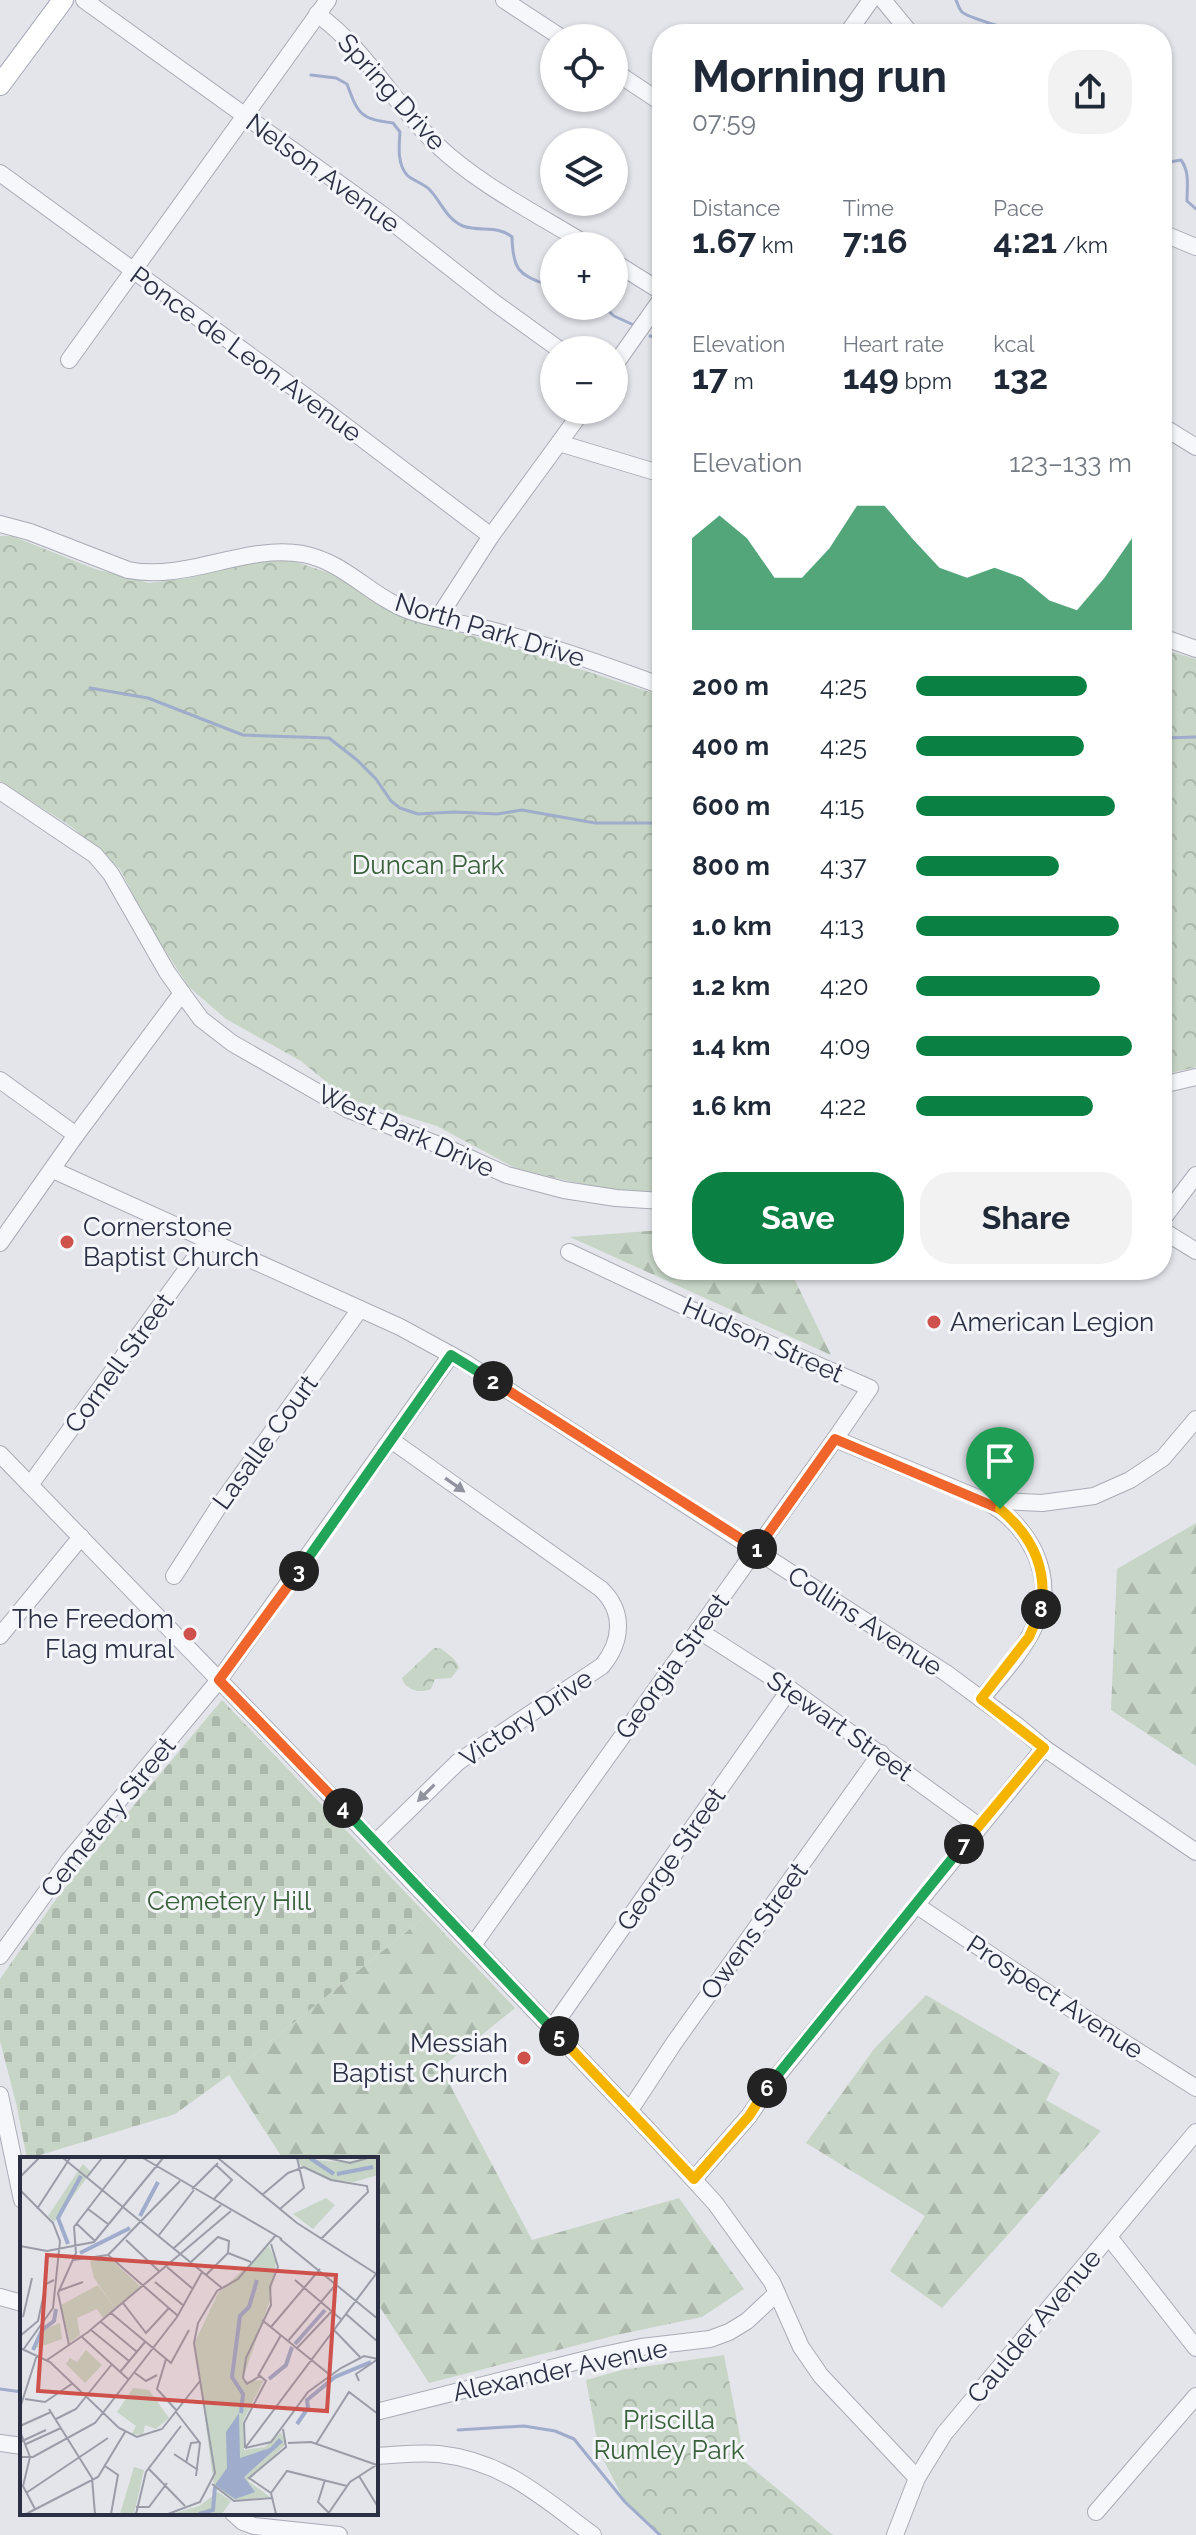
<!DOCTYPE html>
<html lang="en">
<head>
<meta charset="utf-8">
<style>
	:root { --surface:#fff; --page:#f2f2f3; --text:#1f2937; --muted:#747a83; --accent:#0b8043 }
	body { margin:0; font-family:Raleway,sans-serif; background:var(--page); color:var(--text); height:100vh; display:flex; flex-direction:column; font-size:30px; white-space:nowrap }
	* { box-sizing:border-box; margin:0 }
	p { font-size:26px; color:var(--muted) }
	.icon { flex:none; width:44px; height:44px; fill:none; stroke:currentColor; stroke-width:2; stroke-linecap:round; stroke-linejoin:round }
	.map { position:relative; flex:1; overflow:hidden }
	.sheet { position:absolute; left:652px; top:24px; width:520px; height:1256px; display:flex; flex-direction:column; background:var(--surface); border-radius:32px; box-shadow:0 2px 6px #0004 }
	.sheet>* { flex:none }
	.fabs { position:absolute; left:540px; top:24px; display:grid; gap:16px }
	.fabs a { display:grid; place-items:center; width:88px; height:88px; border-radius:50%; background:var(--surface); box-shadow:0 2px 6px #0004; font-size:40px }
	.pin { position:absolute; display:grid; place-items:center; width:68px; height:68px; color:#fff; margin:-82px -34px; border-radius:50% 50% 50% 0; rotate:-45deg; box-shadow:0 0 8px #0007 }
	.pin .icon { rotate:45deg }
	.km { position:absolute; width:40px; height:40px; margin:-20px; border-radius:50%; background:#222; color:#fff; font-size:22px; line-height:40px; text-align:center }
	.round { display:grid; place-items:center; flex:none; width:84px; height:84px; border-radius:32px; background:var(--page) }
	.overview { display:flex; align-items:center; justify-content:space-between; height:136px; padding:0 40px }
	h1 { font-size:44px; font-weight:700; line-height:60px }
	.metrics { display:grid; grid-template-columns:repeat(3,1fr); gap:12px; height:136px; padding:8px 40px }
	.metrics div { display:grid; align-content:center }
	.metrics b { font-size:34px; font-weight:700 }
	.metrics small { font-size:22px; font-weight:400 }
	.metrics p { font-size:22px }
	.chart { height:224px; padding:16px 40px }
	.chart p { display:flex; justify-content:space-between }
	.chart svg { width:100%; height:144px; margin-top:8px; fill:var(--accent); opacity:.7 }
	.action { display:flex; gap:16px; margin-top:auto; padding:16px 40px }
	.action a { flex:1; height:92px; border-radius:32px; background:var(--accent); color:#fff; font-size:32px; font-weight:700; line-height:92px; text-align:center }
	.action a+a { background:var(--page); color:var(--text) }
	ul { padding:0 40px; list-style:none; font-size:26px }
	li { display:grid; grid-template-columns:128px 96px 1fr; align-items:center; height:60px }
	li i { height:20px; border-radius:10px; background:var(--accent) }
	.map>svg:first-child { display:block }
	.forest { fill:url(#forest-firs) }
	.cemetery { fill:url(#cemetery-stones) }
	.park { fill:url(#park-crowns) }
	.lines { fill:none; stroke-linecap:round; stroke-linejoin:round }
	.stream { stroke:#9faccb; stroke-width:3 }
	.minor-casing { stroke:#a9abb6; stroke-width:18 }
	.major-casing { stroke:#a3a7b7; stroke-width:22 }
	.minor { stroke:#f6f7fa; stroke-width:16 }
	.major { stroke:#fff; stroke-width:20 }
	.oneway { fill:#90939f }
	.split-1-casing { stroke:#fff; stroke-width:16 }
	.split-2-casing { stroke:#fff; stroke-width:16 }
	.split-3-casing { stroke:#fff; stroke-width:16 }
	.split-4-casing { stroke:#fff; stroke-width:16 }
	.split-5-casing { stroke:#fff; stroke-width:16 }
	.split-6-casing { stroke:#fff; stroke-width:16 }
	.split-7-casing { stroke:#fff; stroke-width:16 }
	.split-8-casing { stroke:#fff; stroke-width:16 }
	.split-9-casing { stroke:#fff; stroke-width:16 }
	.split-1 { stroke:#f0652b; stroke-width:10 }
	.split-2 { stroke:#f0652b; stroke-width:10 }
	.split-3 { stroke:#22a559; stroke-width:10 }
	.split-4 { stroke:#f0652b; stroke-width:10 }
	.split-5 { stroke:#22a559; stroke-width:10 }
	.split-6 { stroke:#f5b400; stroke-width:10 }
	.split-7 { stroke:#22a559; stroke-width:10 }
	.split-8 { stroke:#f5b400; stroke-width:10 }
	.split-9 { stroke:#f5b400; stroke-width:10 }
	.poi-dot { fill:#ce514b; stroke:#f3f5f9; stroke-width:3 }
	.labels { text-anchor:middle; stroke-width:6; stroke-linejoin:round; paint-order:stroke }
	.street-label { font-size:26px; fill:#2b2f44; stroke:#f3f5f9 }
	.park-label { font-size:26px; fill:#386039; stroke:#f3f5f9 }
	.poi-label { font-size:26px; fill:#2b2f44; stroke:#f3f5f9; text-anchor:start }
	.inset-river { fill:none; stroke:#9faccb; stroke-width:4 }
	.inset-road { fill:none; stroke:#9a9ca8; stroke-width:2 }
	.view { fill:#ce514b; fill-opacity:0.15; stroke:#ce514b; stroke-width:4 }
	.inset-edge { fill:none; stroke:#2b2f44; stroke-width:4 }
</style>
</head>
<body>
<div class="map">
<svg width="1196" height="2535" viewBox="0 0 1196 2535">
	<defs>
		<pattern id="forest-firs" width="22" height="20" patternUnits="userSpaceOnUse" patternTransform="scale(2)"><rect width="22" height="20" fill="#c6d5c5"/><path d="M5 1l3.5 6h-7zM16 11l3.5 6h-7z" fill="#aab7aa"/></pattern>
		<pattern id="cemetery-stones" width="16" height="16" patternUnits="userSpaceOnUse" patternTransform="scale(2)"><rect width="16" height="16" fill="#c6d5c5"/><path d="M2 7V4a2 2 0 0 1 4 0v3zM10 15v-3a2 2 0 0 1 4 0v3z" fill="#aab7aa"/></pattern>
		<pattern id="park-crowns" width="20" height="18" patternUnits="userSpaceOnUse" patternTransform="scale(2)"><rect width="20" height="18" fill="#c6d5c5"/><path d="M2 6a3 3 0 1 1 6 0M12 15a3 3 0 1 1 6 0" fill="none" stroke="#aab7aa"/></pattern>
	</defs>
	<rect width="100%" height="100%" fill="#e4e5eb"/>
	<!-- forest -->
	<g class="forest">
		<polygon points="662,1230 662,1270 790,1270 831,1355 570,1237"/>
		<polygon points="1196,1523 1196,1766 1111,1710 1117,1569"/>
		<polygon points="427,1915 515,2008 441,2068 532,2240 679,2198 744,2289 702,2317 621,2334 429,2383 376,2301 376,2159 283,2159 229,2075"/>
		<polygon points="926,1995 1060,2073 1046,2100 1101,2131 942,2308 890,2271 925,2216 806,2143 874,2049"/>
	</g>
	<!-- cemetery -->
	<polygon class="cemetery" points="222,1700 427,1915 229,2075 175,2114 27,2159 17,2107 0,2041 0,1979 59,1895"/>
	<!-- park -->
	<g class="park">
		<polygon points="0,536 12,536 95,569 149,583 188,578 258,561 293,561 329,573 408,618 509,646 662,696 662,1192 608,1190 517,1169 437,1126 346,1098 301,1061 226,1019 189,987 149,926 120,869 72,827 0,781"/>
		<polygon points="1162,649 1196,659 1196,1067 1162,1075"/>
		<path d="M434 1648H440C447 1653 456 1659 459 1668L451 1678 435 1679 431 1689C420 1694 405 1690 402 1678Z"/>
		<polygon points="724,2355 745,2462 833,2535 660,2535 625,2502 599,2451 586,2380 622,2370"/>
	</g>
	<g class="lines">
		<!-- stream -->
		<g class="stream">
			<path d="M956 0C958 4 959 9 962 12 969 19 1008 27 1021 34"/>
			<path d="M311 75 336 78 347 84C358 114 360 119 393 123L400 132C399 146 397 164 407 175 413 181 423 183 429 189 441 201 446 219 463 226 480 232 498 225 512 237 513 275 521 274 554 288"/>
			<path d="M1162 170 1170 162 1181 160C1190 172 1187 187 1187 201L1196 209"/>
			<polyline points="603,306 614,316 636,326"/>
			<polyline points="650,336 662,339"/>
			<polyline points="90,688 148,698 243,735 329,738 357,760 376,779 391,801 400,808 418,814 454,812 497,814 522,810 595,823 662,823"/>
			<polyline points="1162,738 1196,737"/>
			<polyline points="0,2389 22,2392"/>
			<polyline points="458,2430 524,2426 555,2431 574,2439 625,2502 660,2535"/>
		</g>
		<defs>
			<g id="minor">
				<polyline points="84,0 383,215 495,303 560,350"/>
				<polyline points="504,0 562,38"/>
				<polyline points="883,0 911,34"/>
				<path d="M317 14C366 49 393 103 436 144 480 186 538 214 589 246"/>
				<polyline points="847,34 871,0"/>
				<polyline points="614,71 662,103"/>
				<polyline points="0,173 319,406 491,536"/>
				<polyline points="1162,233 1196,247"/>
				<polyline points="614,262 662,292"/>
				<polyline points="69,360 328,0"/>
				<polyline points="614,366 662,298"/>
				<polyline points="1162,426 1196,447"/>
				<polyline points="559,443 662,474"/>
				<path d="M0 524 30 532 128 570C188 582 243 544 303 554 345 562 371 597 410 611 435 620 462 623 487 629 546 644 605 665 662 686"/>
				<polyline points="438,618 491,536 583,410"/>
				<polyline points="1162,637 1196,649"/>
				<polyline points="0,791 95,855 111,874 167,972 182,993 201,1019 232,1043 347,1109 454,1151 507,1175 564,1190 616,1198 662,1201"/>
				<polyline points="0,1080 76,1135"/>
				<polyline points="1162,1085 1196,1077"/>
				<polyline points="53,1170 400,1327 466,1363 946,1673 1019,1727 1044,1748 1196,1852"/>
				<polyline points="1162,1220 1196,1175"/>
				<polyline points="1162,1230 1196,1251"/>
				<polyline points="0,1243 76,1135 182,993"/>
				<polyline points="835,1439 983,1500 1042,1503 1094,1496 1130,1480 1163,1458 1196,1419"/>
				<polyline points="0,1454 282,1745 648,2130 715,2203 772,2282 801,2347 821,2376 917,2478"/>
				<polyline points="30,1485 208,1240"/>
				<polyline points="174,1576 217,1509 360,1309"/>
				<polyline points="698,1630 790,1689 979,1826"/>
				<polyline points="0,1636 81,1537"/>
				<path d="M981 1699C1000 1676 1024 1651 1036 1623 1057 1576 1029 1525 987 1502"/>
				<path d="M375 1843 458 1762 602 1666C622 1642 625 1612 601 1589L391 1440"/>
				<polyline points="916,1905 1079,2014 1196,2088"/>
				<polyline points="473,1945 835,1439 870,1388 690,1309 569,1252"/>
				<polyline points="0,1956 70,1859 219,1680 451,1355"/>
				<polyline points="552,2028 790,1689"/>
				<polyline points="0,2095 22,2200"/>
				<polyline points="630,2110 674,2043 881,1753"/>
				<polyline points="694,2179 749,2116 770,2085 1044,1748"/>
				<polyline points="1109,2237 1196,2348"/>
				<polyline points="0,2297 22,2303"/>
				<polyline points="376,2412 599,2356 641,2347 710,2339 729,2332 747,2321 777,2293"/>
				<polyline points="0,2443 22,2446"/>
				<path d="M376 2456C397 2455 419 2452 439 2454 504 2461 543 2498 593 2535"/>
				<polyline points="1096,2512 1196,2396"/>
				<polyline points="233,2513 243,2522 254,2526 339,2535"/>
				<polyline points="895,2535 917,2478 944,2434 1196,2132"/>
			</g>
			<polyline id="major" points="0,85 63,0"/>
		</defs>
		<!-- minor casing -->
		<use href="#minor" class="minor-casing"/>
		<!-- major casing -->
		<use href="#major" class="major-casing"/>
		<!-- minor -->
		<use href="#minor" class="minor"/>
		<!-- major -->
		<use href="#major" class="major"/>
	</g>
	<!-- one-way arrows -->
	<defs><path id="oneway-solid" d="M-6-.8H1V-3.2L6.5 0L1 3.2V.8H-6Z" transform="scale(2)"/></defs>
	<g class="oneway">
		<use href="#oneway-solid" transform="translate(455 1485) rotate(35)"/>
		<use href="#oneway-solid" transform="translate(426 1793) rotate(135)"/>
	</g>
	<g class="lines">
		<defs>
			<polyline id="split-1" points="757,1549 835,1439 1000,1509"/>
			<polyline id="split-2" points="493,1381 757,1549"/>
			<polyline id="split-3" points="299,1571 451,1355 493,1381"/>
			<polyline id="split-4" points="299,1571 219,1680 343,1808"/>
			<polyline id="split-5" points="343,1808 559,2036"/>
			<polyline id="split-6" points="559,2036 694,2179 749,2116 767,2088"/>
			<polyline id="split-7" points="767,2088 964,1844"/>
			<polyline id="split-8" points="964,1844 1044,1748 981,1699 1029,1637 1041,1609"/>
			<path id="split-9" d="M1000 1509C1031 1535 1048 1568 1041 1609"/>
		</defs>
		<!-- split-1 casing -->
		<use href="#split-1" class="split-1-casing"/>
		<!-- split-2 casing -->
		<use href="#split-2" class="split-2-casing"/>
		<!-- split-3 casing -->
		<use href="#split-3" class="split-3-casing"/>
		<!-- split-4 casing -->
		<use href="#split-4" class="split-4-casing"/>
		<!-- split-5 casing -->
		<use href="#split-5" class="split-5-casing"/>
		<!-- split-6 casing -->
		<use href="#split-6" class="split-6-casing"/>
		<!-- split-7 casing -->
		<use href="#split-7" class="split-7-casing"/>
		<!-- split-8 casing -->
		<use href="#split-8" class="split-8-casing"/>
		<!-- split-9 casing -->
		<use href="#split-9" class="split-9-casing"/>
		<!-- split-1 -->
		<use href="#split-1" class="split-1"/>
		<!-- split-2 -->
		<use href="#split-2" class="split-2"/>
		<!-- split-3 -->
		<use href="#split-3" class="split-3"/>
		<!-- split-4 -->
		<use href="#split-4" class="split-4"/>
		<!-- split-5 -->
		<use href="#split-5" class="split-5"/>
		<!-- split-6 -->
		<use href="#split-6" class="split-6"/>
		<!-- split-7 -->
		<use href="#split-7" class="split-7"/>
		<!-- split-8 -->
		<use href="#split-8" class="split-8"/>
		<!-- split-9 -->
		<use href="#split-9" class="split-9"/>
	</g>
	<!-- markers -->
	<g class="poi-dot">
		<circle cx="67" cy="1242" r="8"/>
		<circle cx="934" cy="1322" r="8"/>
		<circle cx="190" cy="1634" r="8"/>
		<circle cx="524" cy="2058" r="8"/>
	</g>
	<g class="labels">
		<!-- street labels -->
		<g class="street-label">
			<text transform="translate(392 92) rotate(48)" y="9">Spring Drive</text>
			<text transform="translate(323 173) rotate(36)" y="9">Nelson Avenue</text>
			<text transform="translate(246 354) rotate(36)" y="9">Ponce de Leon Avenue</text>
			<text transform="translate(490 630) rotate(17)" y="9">North Park Drive</text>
			<text transform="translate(406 1131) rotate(24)" y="9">West Park Drive</text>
			<text transform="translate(763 1340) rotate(24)" y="9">Hudson Street</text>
			<text transform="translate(119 1363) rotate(-54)" y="9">Cornell Street</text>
			<text transform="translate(265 1442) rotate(-54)" y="9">Lasalle Court</text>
			<text transform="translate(865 1621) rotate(33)" y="9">Collins Avenue</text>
			<text transform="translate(672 1666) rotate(-54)" y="9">Georgia Street</text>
			<text transform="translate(526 1718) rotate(-34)" y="9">Victory Drive</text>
			<text transform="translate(840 1726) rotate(35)" y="9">Stewart Street</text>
			<text transform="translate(108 1817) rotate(-51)" y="9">Cemetery Street</text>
			<text transform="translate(671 1859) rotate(-55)" y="9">George Street</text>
			<text transform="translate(754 1931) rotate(-54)" y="9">Owens Street</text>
			<text transform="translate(1055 1997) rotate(33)" y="9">Prospect Avenue</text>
			<text transform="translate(1034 2326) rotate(-50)" y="9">Caulder Avenue</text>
			<text transform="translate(560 2370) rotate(-12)" y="9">Alexander Avenue</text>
		</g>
		<!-- park labels -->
		<g class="park-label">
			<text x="428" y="874">Duncan Park</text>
			<text x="229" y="1910">Cemetery Hill</text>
			<text x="669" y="2429">Priscilla<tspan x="669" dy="30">Rumley Park</tspan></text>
		</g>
		<!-- poi labels -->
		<g class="poi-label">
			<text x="83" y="1236">Cornerstone<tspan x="83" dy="30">Baptist Church</tspan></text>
			<text x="950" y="1331">American Legion</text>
			<text x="174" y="1628" text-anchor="end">The Freedom<tspan x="174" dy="30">Flag mural</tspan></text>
			<text x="508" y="2052" text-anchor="end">Messiah<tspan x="508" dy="30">Baptist Church</tspan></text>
		</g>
	</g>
	<!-- overview -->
	<g transform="translate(20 2157)">
		<rect width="358" height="358" fill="#e4e5eb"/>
		<path d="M277 1 320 5 358 1V18L334 25 311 23 282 11ZM306 41 315 48 293 72 273 57ZM78 128 95 151 83 161 77 152 57 161 60 178 50 185 41 148ZM66 193 82 208 65 226 46 207 50 201 57 205ZM113 231 129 233 149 261 136 272 125 268 123 278 112 277 116 269 97 255ZM114 310 124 313 114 357H100ZM198 335 211 344 202 357H152L179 349Z" fill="#c6d5c5"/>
		<path d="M88 100 121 130 95 151 74 121 70 104Z" fill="#c6d5c5"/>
		<path d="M63 7 71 15 34 65 28 59ZM249 89 256 105 250 143 222 224 244 223 223 264 224 293 245 290 261 275 266 287 228 324 250 340 215 343 194 329 175 185 198 136ZM40 166 42 182 14 192 22 173Z" fill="#c6d5c5"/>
		<path d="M219 256 220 301 250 291 259 281 263 285 224 320 235 335 215 342 195 328 207 311 206 275Z" fill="#9faccb"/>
		<path class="inset-river" d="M290 1 314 17M317 17 353 10M120 59 138 25M48 87 38 61 61 19M60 96 110 71M275 187 305 153M13 193 22 173 34 164 36 152M249 222 266 208 272 190M221 256 223 237 212 220 220 159 229 150 237 123M277 267 288 251 287 243 315 220 351 205M179 357 193 353 195 330"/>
		<path class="inset-road" d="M43 1 202 131M123 1 262 82M198 1 277 66 358 118M307 1 330 6 348 1M0 20 19 1M67 20 82 1M172 32 198 6M0 33 33 66 40 84 33 151 3 193M242 38 268 16 284 10 311 23 347 29 348 35 301 82M193 43 212 23 196 8M17 52 50 1M68 52 88 67M260 52 284 31 277 1M56 66 75 84M139 78 174 33M260 82 358 162M106 83 140 115M0 89 27 94 74 85 143 1M154 91 201 48M88 98 158 159M53 103 88 98 160 24M171 105 198 80 209 84 208 96M147 110 173 132M186 118 208 96 231 105M275 123 322 163M135 125 164 149M38 134 63 125M103 146 126 176 149 151M91 156 151 206 169 173M326 157 358 185M3 160 12 121M242 163 310 218M81 165 117 195M251 170 300 112M71 173 109 204M314 173 340 200M0 179 18 164 26 127 34 123M62 180 109 223M268 184 317 126M49 188 38 136 56 96 54 70 107 1M0 191 30 205 99 271 117 280 142 272 180 224M277 191 312 154M146 202 137 232 157 254M27 203 68 175 211 54M100 215 125 185M115 216 126 224 137 218M238 219 261 178M339 224 336 217 358 202M5 242 25 245 53 226M0 251 17 198M29 252 72 321 75 357M156 255 180 286 176 319M36 262 56 252 92 207M0 269 31 255M0 274 10 300 3 329 15 352M0 285 26 273M268 286 291 285 357 308M6 287 41 271M296 287 329 235 358 257M225 291 224 266 246 224 240 219 227 227 223 221 226 201 251 148 250 130 258 110 251 87M225 291 356 117M225 291 251 285 288 235 321 211 344 199 358 202M154 297 178 313M0 300H13L75 266 157 160 182 115M166 306 171 286 180 285M85 309 98 318 91 357M128 311 165 349M339 319 358 350M305 323 298 345 309 356M192 327 214 344 252 341M6 336 88 281M251 336 267 314 327 329M116 350H129L147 326M6 357 78 320 105 275M116 357 126 315 161 269M148 357 180 345 195 316 174 186 178 166 197 134 218 122 256 78M256 357 251 336 229 321 266 290 263 272M308 357 330 325 358 307"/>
		<path class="view" d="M27 98 316 118 307 254 18 234Z"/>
		<rect width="358" height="358" class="inset-edge"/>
	</g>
</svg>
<div class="fabs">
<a><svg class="icon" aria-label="locate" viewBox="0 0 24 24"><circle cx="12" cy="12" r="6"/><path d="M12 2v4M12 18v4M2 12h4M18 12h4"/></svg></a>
<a><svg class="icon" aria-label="layers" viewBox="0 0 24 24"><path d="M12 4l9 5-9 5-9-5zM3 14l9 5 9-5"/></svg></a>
<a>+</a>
<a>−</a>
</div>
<div class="pin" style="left:1000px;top:1509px;background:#1e9e55"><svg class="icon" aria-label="arrive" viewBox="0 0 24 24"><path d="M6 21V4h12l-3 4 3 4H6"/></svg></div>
<b class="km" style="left:757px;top:1549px">1</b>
<b class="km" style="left:493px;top:1381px">2</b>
<b class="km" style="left:299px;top:1571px">3</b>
<b class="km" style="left:343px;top:1808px">4</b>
<b class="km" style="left:559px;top:2036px">5</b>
<b class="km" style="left:767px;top:2088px">6</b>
<b class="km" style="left:964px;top:1844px">7</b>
<b class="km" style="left:1041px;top:1609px">8</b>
<section class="sheet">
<div class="overview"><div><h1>Morning run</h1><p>07:59</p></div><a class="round"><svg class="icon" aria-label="share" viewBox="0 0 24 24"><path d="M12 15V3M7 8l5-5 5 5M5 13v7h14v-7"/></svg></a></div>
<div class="metrics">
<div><p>Distance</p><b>1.67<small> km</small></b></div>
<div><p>Time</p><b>7:16</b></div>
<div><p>Pace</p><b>4:21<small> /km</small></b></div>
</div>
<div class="metrics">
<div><p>Elevation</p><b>17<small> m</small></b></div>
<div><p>Heart rate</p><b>149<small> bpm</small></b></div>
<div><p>kcal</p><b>132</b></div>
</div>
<div class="chart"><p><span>Elevation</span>123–133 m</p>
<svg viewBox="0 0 160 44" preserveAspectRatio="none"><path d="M0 44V16L10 9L20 16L30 28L40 28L50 19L60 6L70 6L80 16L90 25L100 28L110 25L120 28L130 35L140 38L150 28L160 16V44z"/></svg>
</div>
<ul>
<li><b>200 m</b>4:25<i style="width:79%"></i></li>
<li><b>400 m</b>4:25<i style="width:78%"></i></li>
<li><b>600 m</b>4:15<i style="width:92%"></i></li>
<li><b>800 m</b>4:37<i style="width:66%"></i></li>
<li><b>1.0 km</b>4:13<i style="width:94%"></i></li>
<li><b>1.2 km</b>4:20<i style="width:85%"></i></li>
<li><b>1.4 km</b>4:09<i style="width:100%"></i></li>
<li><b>1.6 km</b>4:22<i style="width:82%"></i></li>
</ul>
<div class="action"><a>Save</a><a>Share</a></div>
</section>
</div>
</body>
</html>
